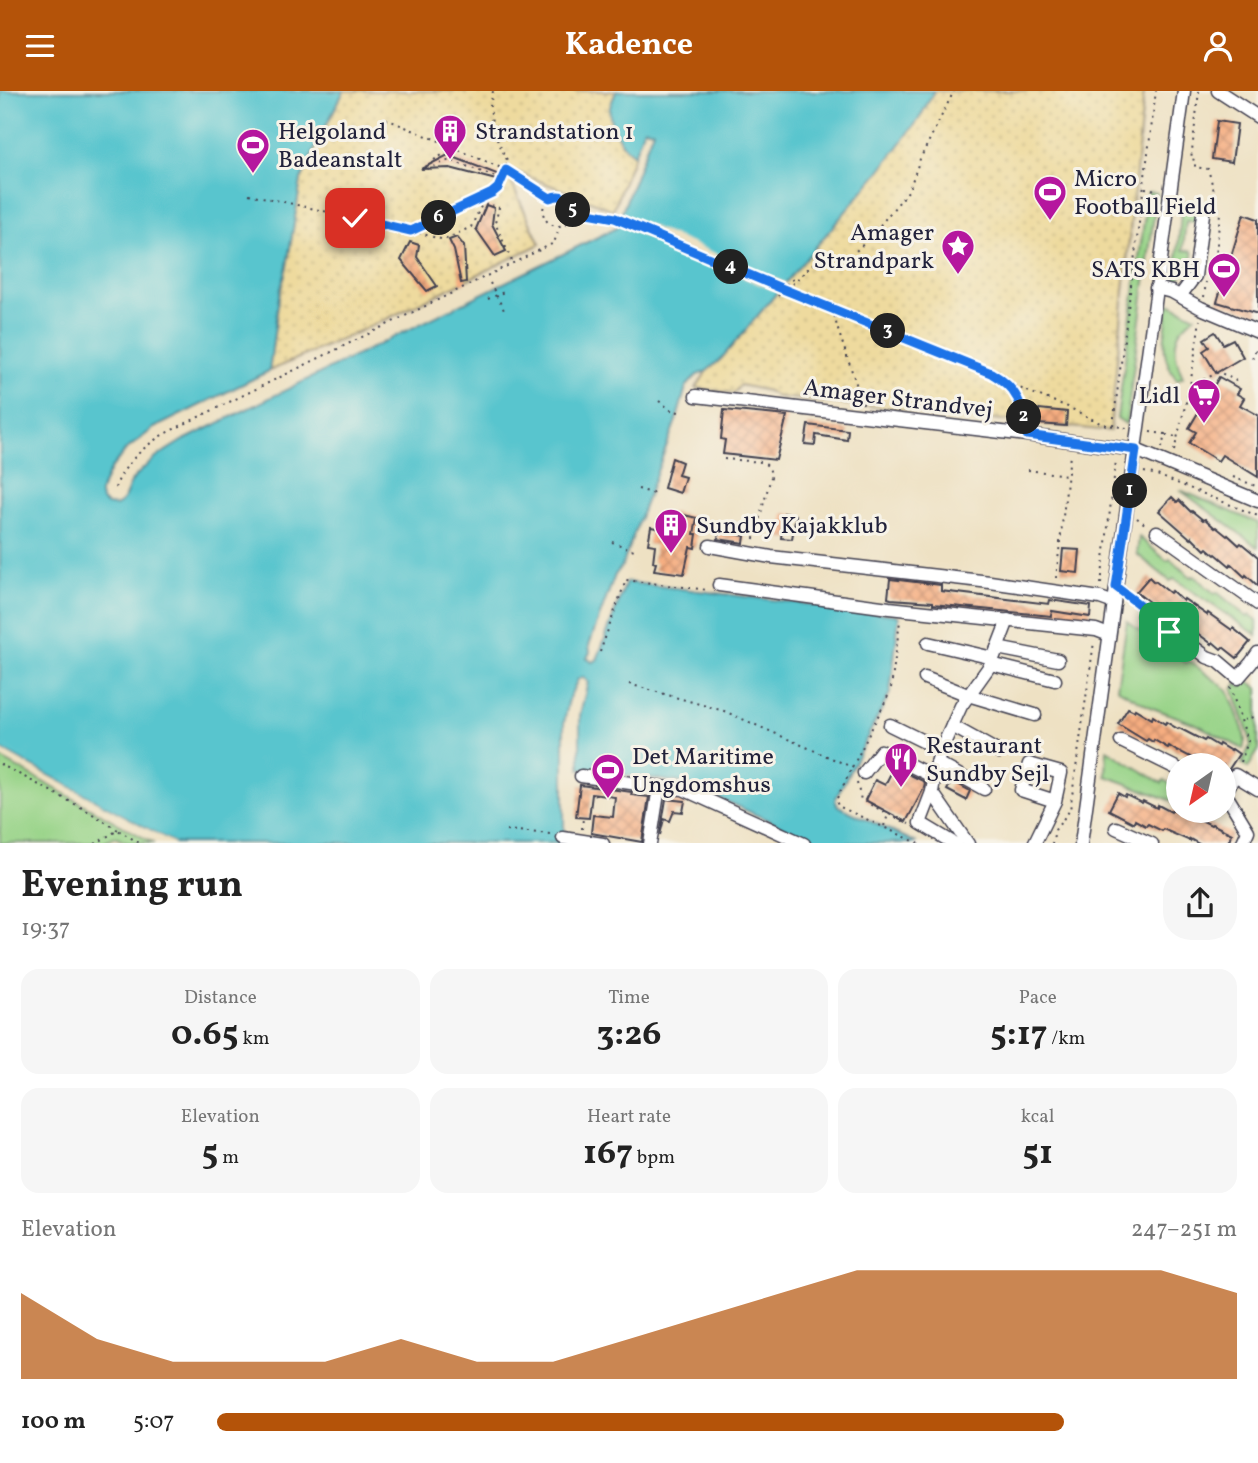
<!DOCTYPE html>
<html lang="en">
<head>
<meta charset="utf-8">
<style>
	:root { --surface:#fff; --page:#f6f6f6; --text:#222; --muted:#767676; --accent:#b45309 }
	body { margin:0; font-family:Vollkorn,serif; background:var(--page); color:var(--text); height:100vh; display:flex; flex-direction:column; font-size:26px; white-space:nowrap }
	* { box-sizing:border-box; margin:0 }
	p { font-size:23px; color:var(--muted) }
	.icon { flex:none; width:38px; height:38px; fill:none; stroke:currentColor; stroke-width:2; stroke-linecap:round; stroke-linejoin:round }
	.map { position:relative; height:752px; overflow:hidden }
	.drawer { display:flex; flex-direction:column; background:var(--surface); flex:1 }
	.drawer>* { flex:none }
	.needle { width:46px; rotate:214deg }
	.tools { position:absolute; left:1166px; top:662px; display:grid; gap:14px }
	.tools a { display:grid; place-items:center; width:70px; height:70px; border-radius:50%; background:var(--surface); box-shadow:0 4px 10px #0003; font-size:35px }
	.pin { position:absolute; display:grid; place-items:center; width:60px; height:60px; color:#fff; margin:-30px; border-radius:14px; box-shadow:0 4px 10px #0006 }
	.km { position:absolute; width:35px; height:35px; margin:-18px; border-radius:50%; background:#222; color:#fff; font-size:19px; line-height:35px; text-align:center }
	.round { display:grid; place-items:center; flex:none; width:74px; height:74px; border-radius:28px; background:var(--page) }
	.head { display:flex; align-items:center; justify-content:space-between; height:119px; padding:0 21px }
	h1 { font-size:38px; font-weight:700; line-height:52px }
	.figures { display:grid; grid-template-columns:repeat(3,1fr); gap:10px; height:119px; padding:7px 21px }
	.figures div { display:grid; align-content:center; border-radius:18px; background:var(--page); text-align:center }
	.figures b { font-size:35px; font-weight:700 }
	.figures small { font-size:19px; font-weight:400 }
	.figures p { font-size:19px }
	.chart { height:196px; padding:14px 21px }
	.chart p { display:flex; justify-content:space-between }
	.chart svg { width:100%; height:126px; margin-top:7px; fill:var(--accent); opacity:.7 }
	ul { padding:0 21px; list-style:none; font-size:23px }
	li { display:grid; grid-template-columns:112px 84px 1fr; align-items:center; height:52px }
	li i { height:18px; border-radius:9px; background:var(--accent) }
	header { display:flex; justify-content:space-between; align-items:center; height:91px; padding:0 21px; background:var(--accent); color:#fff; font-size:32px; font-weight:700 }
	.map>svg:first-child { display:block }
	.green { fill:#97d387; stroke:#5c7a61; stroke-width:2 }
	.sand { fill:url(#sand-dots); stroke:#887e6c; stroke-width:2 }
	.water { fill:#58c5ce; stroke:#3d7484; stroke-width:2 }
	.pier { fill:#eee1c3 }
	.building { fill:url(#building-cross-hatch) }
	.lines { fill:none; stroke-linecap:round; stroke-linejoin:round }
	.minor-casing { stroke:#413f4f; stroke-width:15 }
	.path { stroke:#413f4f; stroke-width:2; stroke-dasharray:2 5; stroke-linecap:butt }
	.minor { stroke:#fff; stroke-width:12 }
	.route-casing { stroke:#fff; stroke-width:14 }
	.route { stroke:#1a73e8; stroke-width:9 }
	.labels { text-anchor:middle; stroke-width:6; stroke-linejoin:round; paint-order:stroke }
	.poi-label { font-size:24px; fill:#22223b; stroke:#f7f3e8; text-anchor:start }
	.street-label { font-size:24px; fill:#22223b; stroke:#f7f3e8 }
</style>
</head>
<body>
<header><svg class="icon" aria-label="menu" viewBox="0 0 24 24"><path d="M4 6h16M4 12h16M4 18h16"/></svg>Kadence<svg class="icon" aria-label="person" viewBox="0 0 24 24"><circle cx="12" cy="8" r="4"/><path d="M4 21q1-7 8-7t8 7"/></svg></header>
<div class="map">
<svg width="1258" height="753" viewBox="0 0 1258 753">
	<defs>
		<pattern id="sand-dots" width="8" height="8" patternUnits="userSpaceOnUse" patternTransform="scale(1.75)"><rect width="8" height="8" fill="#eeda9e"/><path d="M2 2h.1M6 6h.1" fill="none" stroke="#ccbb89" stroke-width="1.8" stroke-linecap="round"/></pattern>
		<pattern id="building-cross-hatch" width="8" height="8" patternUnits="userSpaceOnUse" patternTransform="scale(1.75)"><rect width="8" height="8" fill="#f6ad80"/><path d="M0 0l8 8M0 8l8-8" fill="none" stroke="#c78c6a"/></pattern>
	</defs>
	<rect width="100%" height="100%" fill="#f7f3e8"/>
	<filter id="ink" filterUnits="userSpaceOnUse"><feTurbulence type="fractalNoise" baseFrequency=".0143" numOctaves="2"/><feDisplacementMap in="SourceGraphic" scale="14" xChannelSelector="R" yChannelSelector="G"/><feConvolveMatrix kernelMatrix="1 2 1 2 8 2 1 2 1" color-interpolation-filters="sRGB"/></filter>
	<filter id="wash" filterUnits="userSpaceOnUse"><feTurbulence type="fractalNoise" baseFrequency=".00686" numOctaves="4" result="noise"/><feDisplacementMap in="SourceGraphic" scale="28" xChannelSelector="R" yChannelSelector="G"/><feGaussianBlur stdDeviation="1.57" result="paint"/><feColorMatrix in="noise" values="0 0 0 0 0 0 0 0 0 0 0 0 0 0 0 0 0 1.4 0 .05"/><feComposite in="paint" operator="in"/></filter>
	<g filter="url(#wash)">
		<rect width="100%" height="100%" fill="#eee1c3"/>
		<!-- green -->
		<g class="green">
			<polygon points="1148,101 1157,102 1126,333 1117,327"/>
			<polygon points="1182,111 1200,113 1198,131 1186,130 1183,159 1192,160 1193,166 1177,192 1175,192"/>
			<path d="M1169 212 1195 225C1190 230 1182 236 1179 242 1172 256 1177 273 1183 286L1177 289C1157 262 1166 243 1169 212Z"/>
			<polygon points="1180,399 1258,432 1258,456"/>
			<polygon points="1139,446 1167,470 1170,468 1191,486 1194,485 1215,503 1217,501 1247,526 1250,524 1257,529 1257,544 1174,488 1170,490 1137,463"/>
			<polygon points="1127,530 1159,555 1162,553 1186,572 1189,570 1228,599 1243,638 1245,649 1243,658 1196,633 1150,616 1117,597"/>
			<polygon points="1248,590 1258,597 1258,660 1248,677 1242,673 1250,655 1250,647 1233,598 1237,592 1242,596"/>
			<polygon points="1107,659 1162,692 1164,689 1178,697 1178,712 1106,685"/>
			<polygon points="0,667 153,752 127,752 115,746 104,752 0,752"/>
		</g>
		<!-- sand -->
		<g class="sand">
			<polygon points="344,0 616,0 610,17 618,46 625,57 634,64 613,119 517,81 512,93 540,153 385,229 269,280 279,206 287,175 301,89 320,46"/>
			<polygon points="934,0 1144,0 1110,340 777,306 768,300 740,294 734,302 696,297 707,280 721,268 879,81 919,28"/>
		</g>
		<!-- water -->
		<path class="water" d="M0 0H344L320 46 301 89 287 175 279 205 269 280 154 337 126 359 111 377 100 400V405L103 411 107 414 116 415C128 409 126 396 134 387 147 372 163 361 180 351L616 137 653 39 644 37 634 64C621 54 607 33 610 16 611 11 615 5 616 0H934L919 28 879 81 721 268 707 280 697 284 686 296 678 324 622 475 615 484 589 554 590 561 587 567 592 571 597 569 626 491 897 524 899 526 890 602 835 709 838 715 917 752H819L685 692 580 678V624L588 591 583 586 578 588 569 607 564 632V752H174L0 658Z"/>
		<!-- pier -->
		<g class="pier">
			<polygon points="618,121 788,193 780,202 614,132"/>
			<polygon points="0,658 23,671 174,752 166,753 21,674 0,662"/>
		</g>
		<g id="blocks">
			<!-- building -->
			<g class="building">
				<polygon points="1217,30 1237,33 1232,71 1212,68"/>
				<polygon points="448,64 502,85 500,90 450,77 421,78"/>
				<polygon points="486,114 494,117 492,133 506,160 495,165 476,138"/>
				<polygon points="1244,123 1258,128 1258,223 1217,211"/>
				<polygon points="457,146 464,155 466,191 461,192 454,159 449,149"/>
				<polygon points="410,151 419,154 417,166 437,195 427,200 401,169"/>
				<polygon points="1215,241 1223,253 1233,248 1243,266 1216,282 1203,260 1209,256 1204,248"/>
				<polygon points="1219,286 1240,298 1237,303 1244,307 1240,314 1258,324 1258,386 1222,364 1218,370 1189,352 1196,341 1189,337"/>
				<polygon points="1039,318 1067,321 1066,335 1038,333"/>
				<polygon points="724,319 787,325 776,369 723,363 725,349 721,348"/>
				<polygon points="808,334 848,339 847,349 816,344 815,354 805,353"/>
				<polygon points="672,367 682,371 678,384 685,386 680,402 664,397"/>
				<polygon points="1172,406 1177,411 1179,409 1191,421 1192,420 1203,429 1205,428 1215,437 1216,436 1227,445 1228,444 1239,454 1241,452 1258,466 1258,495 1246,484 1245,486 1231,473 1230,475 1216,463 1215,464 1207,457 1205,459 1192,446 1191,448 1159,420"/>
				<polygon points="671,421 697,427 694,443 697,443 695,457 690,456 684,483 654,479 656,472 653,471 655,454 648,453 651,436 662,438 666,424 670,425"/>
				<polygon points="784,422 796,424 792,448 781,447"/>
				<polygon points="719,440 745,445 744,452 718,448"/>
				<polygon points="1063,458 1080,459 1078,482 1061,480"/>
				<polygon points="1149,486 1154,491 1155,490 1170,502 1172,500 1183,510 1184,508 1207,524 1208,522 1232,539 1233,537 1250,551 1237,567 1223,556 1221,558 1213,551 1212,553 1189,536 1187,538 1174,526 1172,528 1164,521 1163,522 1136,501"/>
				<polygon points="890,488 941,494 941,500 1049,513 1050,509 1091,515 1090,526 1052,520 1051,525 933,513 933,511 891,508 888,507"/>
				<polygon points="1128,617 1134,620 1135,618 1152,628 1153,625 1165,633 1166,631 1178,638 1179,637 1204,650 1206,648 1218,655 1219,653 1231,660 1232,658 1239,663 1223,687 1223,674 1208,674 1195,666 1194,668 1179,660 1178,661 1169,655 1168,657 1154,649 1153,651 1148,648 1146,650 1118,633"/>
				<polygon points="894,676 925,691 924,697 906,731 865,709 875,689 885,694"/>
				<polygon points="952,690 970,700 966,709 947,699"/>
				<polygon points="580,694 632,701 631,704 649,706 642,751 591,742 593,724 613,726 615,706 592,703 589,727 576,726"/>
				<polygon points="1118,702 1125,706 1126,704 1142,712 1143,710 1157,717 1158,714 1171,721 1172,719 1198,730 1199,728 1211,734 1212,733 1232,743 1227,753 1199,753 1190,748 1190,750 1163,738 1162,740 1148,733 1146,735 1135,729 1134,732 1109,719"/>
				<polygon points="666,708 685,710 683,721 674,720 670,730 664,728 660,744"/>
			</g>
		</g>
	</g>
	<g filter="url(#ink)">
		<use href="#blocks" fill-opacity="0" stroke="#413f4f" stroke-width="2"/>
		<g class="lines">
			<defs>
				<g id="minor">
					<polyline points="1218,0 1258,26"/>
					<polyline points="1156,197 1172,201 1201,217 1258,241"/>
					<polyline points="1180,205 1195,185 1203,123"/>
					<polyline points="696,305 1027,344 1136,359 1258,410"/>
					<polyline points="1157,441 1258,513"/>
					<polyline points="710,455 771,466 990,491 1100,507 1114,512"/>
					<polyline points="719,494 889,517 1096,539 1109,544"/>
					<polyline points="1143,525 1185,554 1195,557 1207,566 1218,570 1238,587 1251,572 1258,562"/>
					<polyline points="928,552 993,567"/>
					<polyline points="997,557 1058,569"/>
					<polyline points="991,573 1055,589"/>
					<polyline points="925,587 968,604 1035,624"/>
					<polyline points="890,634 941,659"/>
					<polyline points="952,635 999,661"/>
					<polyline points="1121,650 1178,678"/>
					<polyline points="937,672 984,698"/>
					<polyline points="864,682 881,660 934,686"/>
					<polyline points="581,685 659,696"/>
					<polyline points="932,701 920,732 955,753"/>
					<polyline points="1116,737 1152,753"/>
					<polyline points="563,747 603,753"/>
					<polyline points="650,753 659,696 683,698 804,753"/>
					<polyline points="968,753 932,701 937,672 941,659 961,615 991,573 1008,529"/>
					<polyline points="1034,753 1055,710 1061,682 1029,673 1021,699 1055,710"/>
					<polyline points="1081,753 1184,0"/>
					<polyline points="1242,753 1248,740 1225,702 1235,684 1258,698"/>
				</g>
			</defs>
			<!-- minor casing -->
			<use href="#minor" class="minor-casing"/>
			<!-- path -->
			<g class="path">
				<polyline points="1199,0 1191,68 1195,69 1195,76 1208,78 1220,122 1216,164 1209,175"/>
				<polyline points="386,28 456,57"/>
				<polyline points="434,69 450,59 459,59 506,79 550,108"/>
				<polyline points="427,78 450,69 501,88"/>
				<polyline points="1145,97 1157,99"/>
				<polyline points="249,103 411,140 484,107 498,97 506,79 508,71 497,48 492,32 490,15 493,0"/>
				<circle cx="558" cy="120" r="15"/>
				<polyline points="485,111 499,117 495,132 513,172"/>
				<polyline points="573,119 615,127 786,199 991,282 1009,293 1068,316 1102,333 1127,337"/>
				<polyline points="412,140 444,149 471,136 485,107"/>
				<polyline points="490,192 504,219"/>
				<polyline points="787,198 817,169 847,168 867,150 909,99 920,68 954,0"/>
				<polyline points="778,205 789,190 797,187"/>
				<polyline points="1204,206 1206,191"/>
				<polyline points="488,208 506,200"/>
				<polyline points="833,218 837,236 863,313"/>
				<polyline points="1253,267 1252,265 1258,255"/>
				<polyline points="1009,294 1020,312 1025,330"/>
				<polyline points="1191,295 1219,281 1238,291"/>
				<polyline points="659,310 671,319 679,321"/>
				<polyline points="1113,334 1156,0"/>
				<polyline points="1150,341 1165,343 1162,357"/>
				<polyline points="1166,344 1177,346"/>
				<polyline points="1174,360 1190,295 1200,229"/>
				<path d="M724 368 762 371C768 374 771 379 771 386L753 451"/>
				<polyline points="1028,379 1067,384"/>
				<polyline points="1144,381 1157,384 1258,425"/>
				<polyline points="1233,386 1258,396"/>
				<path d="M115 397C124 373 143 356 164 343L554 152 560 134"/>
				<polyline points="638,398 655,403"/>
				<polyline points="1137,427 1146,434"/>
				<polyline points="612,451 634,459"/>
				<polyline points="1056,487 1070,364"/>
				<polyline points="1101,493 1116,370"/>
				<polyline points="1128,506 1138,513"/>
				<polyline points="600,561 626,489 708,499"/>
				<polyline points="629,593 724,620 854,677"/>
				<polyline points="1230,596 1248,650 1240,674"/>
				<polyline points="891,597 900,530"/>
				<polyline points="888,605 836,709 838,715 920,753"/>
				<polyline points="1244,629 1253,626"/>
				<polyline points="0,673 86,719 118,739"/>
				<polyline points="857,692 861,709 909,733"/>
				<polyline points="884,735 888,724"/>
				<polyline points="582,738 583,727"/>
				<polyline points="506,739 550,743"/>
				<polyline points="95,753 118,739 141,753"/>
				<polyline points="1052,753 1055,739 1070,719 1094,551"/>
			</g>
			<!-- minor -->
			<use href="#minor" class="minor"/>
		</g>
	</g>
	<g class="lines" filter="url(#ink)">
		<defs>
			<path id="route" d="M355 127 411 140 492 102 498 97 506 79 550 107C561 102 570 107 573 119L615 127 783 198 991 282C1019 298 1022 314 1027 344L1136 359 1116 496 1141 515C1144 529 1156 536 1169 541"/>
		</defs>
		<!-- route casing -->
		<use href="#route" class="route-casing"/>
		<!-- route -->
		<use href="#route" class="route"/>
	</g>
	<!-- icons -->
	<defs>
		<symbol id="building-pin" viewBox="-11 -11 22 30"><path d="M0 17L-7.5 6A9.5 9.5 0 1 1 7.5 6Z" fill="#b5179e" stroke="#f7f3e8"/><path d="M-4-6H4V6H1V3H-1V6H-4ZM-2.5-4.3h1.7v1.8h-1.7ZM.8-4.3h1.7v1.8H.8ZM-2.5-1h1.7V.8h-1.7ZM.8-1h1.7V.8H.8Z" fill="#fff"/></symbol>
		<symbol id="stadium-pin" viewBox="-11 -11 22 30"><path d="M0 17L-7.5 6A9.5 9.5 0 1 1 7.5 6Z" fill="#b5179e" stroke="#f7f3e8"/><path d="M0-5a6.5 5 0 1 0 0 10a6.5 5 0 1 0 0-10ZM-3.5-1.8h7v3.6h-7Z" fill="#fff"/></symbol>
		<symbol id="sight-pin" viewBox="-11 -11 22 30"><path d="M0 17L-7.5 6A9.5 9.5 0 1 1 7.5 6Z" fill="#b5179e" stroke="#f7f3e8"/><path d="M0-6L1.8-2.2L6-1.7L2.9 1.2L3.7 5.4L0 3.3L-3.7 5.4L-2.9 1.2L-6-1.7L-1.8-2.2Z" fill="#fff"/></symbol>
		<symbol id="supermarket-pin" viewBox="-11 -11 22 30"><path d="M0 17L-7.5 6A9.5 9.5 0 1 1 7.5 6Z" fill="#b5179e" stroke="#f7f3e8"/><path d="M-6-5.5h2.5l.6 2H6L4.5 2H-2.5L-4.4-4H-6ZM-1.5 3.2a1.3 1.3 0 1 0 .1 0ZM3 3.2a1.3 1.3 0 1 0 .1 0Z" fill="#fff"/></symbol>
		<symbol id="restaurant-pin" viewBox="-11 -11 22 30"><path d="M0 17L-7.5 6A9.5 9.5 0 1 1 7.5 6Z" fill="#b5179e" stroke="#f7f3e8"/><path d="M-5-6h1v4h1v-4h1v4h1v-4h1v5L-1.5 .5V6h-2V.5L-5-1ZM5-6V6H3V1.5H1.5Q1.5-4 5-6Z" fill="#fff"/></symbol>
	</defs>
	<g fill-rule="evenodd">
		<use href="#building-pin" x="431" y="21" width="38" height="52"/>
		<use href="#stadium-pin" x="234" y="35" width="38" height="52"/>
		<use href="#stadium-pin" x="1031" y="82" width="38" height="52"/>
		<use href="#sight-pin" x="939" y="136" width="38" height="52"/>
		<use href="#stadium-pin" x="1205" y="159" width="38" height="52"/>
		<use href="#supermarket-pin" x="1185" y="285" width="38" height="52"/>
		<use href="#building-pin" x="652" y="415" width="38" height="52"/>
		<use href="#restaurant-pin" x="882" y="649" width="38" height="52"/>
		<use href="#stadium-pin" x="589" y="660" width="38" height="52"/>
	</g>
	<g class="labels">
		<!-- poi labels -->
		<g class="poi-label">
			<text x="278" y="48">Helgoland<tspan x="278" dy="28">Badeanstalt</tspan></text>
			<text x="475" y="48">Strandstation 1</text>
			<text x="1074" y="95">Micro<tspan x="1074" dy="28">Football Field</tspan></text>
			<text x="934" y="149" text-anchor="end">Amager<tspan x="934" dy="28">Strandpark</tspan></text>
			<text x="1200" y="186" text-anchor="end">SATS KBH</text>
			<text x="1180" y="312" text-anchor="end">Lidl</text>
			<text x="696" y="442">Sundby Kajakklub</text>
			<text x="926" y="662">Restaurant<tspan x="926" dy="28">Sundby Sejl</tspan></text>
			<text x="632" y="673">Det Maritime<tspan x="632" dy="28">Ungdomshus</tspan></text>
		</g>
		<!-- street labels -->
		<g class="street-label">
			<text transform="translate(898 307) rotate(7)" y="8">Amager Strandvej</text>
		</g>
	</g>
</svg>
<div class="tools">
<a><svg class="needle" viewBox="-14 -14 28 28"><path d="M0-13l5 13h-10z" fill="#e53935"/><path d="M0 13l5-13h-10z" fill="#767676"/></svg></a>
</div>
<div class="pin" style="left:1169px;top:541px;background:#1e9e55"><svg class="icon" aria-label="arrive" viewBox="0 0 24 24"><path d="M6 21V4h12l-3 4 3 4H6"/></svg></div>
<div class="pin" style="left:355px;top:127px;background:#d93025"><svg class="icon" aria-label="check" viewBox="0 0 24 24"><path d="M5 12l5 5 9-10"/></svg></div>
<b class="km" style="left:1130px;top:400px">1</b>
<b class="km" style="left:1024px;top:326px">2</b>
<b class="km" style="left:888px;top:240px">3</b>
<b class="km" style="left:731px;top:176px">4</b>
<b class="km" style="left:573px;top:119px">5</b>
<b class="km" style="left:439px;top:127px">6</b>
</div>
<section class="drawer">
<div class="head"><div><h1>Evening run</h1><p>19:37</p></div><a class="round"><svg class="icon" aria-label="share" viewBox="0 0 24 24"><path d="M12 15V3M7 8l5-5 5 5M5 13v7h14v-7"/></svg></a></div>
<div class="figures">
<div><p>Distance</p><b>0.65<small> km</small></b></div>
<div><p>Time</p><b>3:26</b></div>
<div><p>Pace</p><b>5:17<small> /km</small></b></div>
</div>
<div class="figures">
<div><p>Elevation</p><b>5<small> m</small></b></div>
<div><p>Heart rate</p><b>167<small> bpm</small></b></div>
<div><p>kcal</p><b>51</b></div>
</div>
<div class="chart"><p><span>Elevation</span>247–251 m</p>
<svg viewBox="0 0 160 44" preserveAspectRatio="none"><path d="M0 44V14L10 30L20 38L30 38L40 38L50 30L60 38L70 38L80 30L90 22L100 14L110 6L120 6L130 6L140 6L150 6L160 14V44z"/></svg>
</div>
<ul>
<li><b>100 m</b>5:07<i style="width:83%"></i></li>
</ul>
</section>
</body>
</html>
